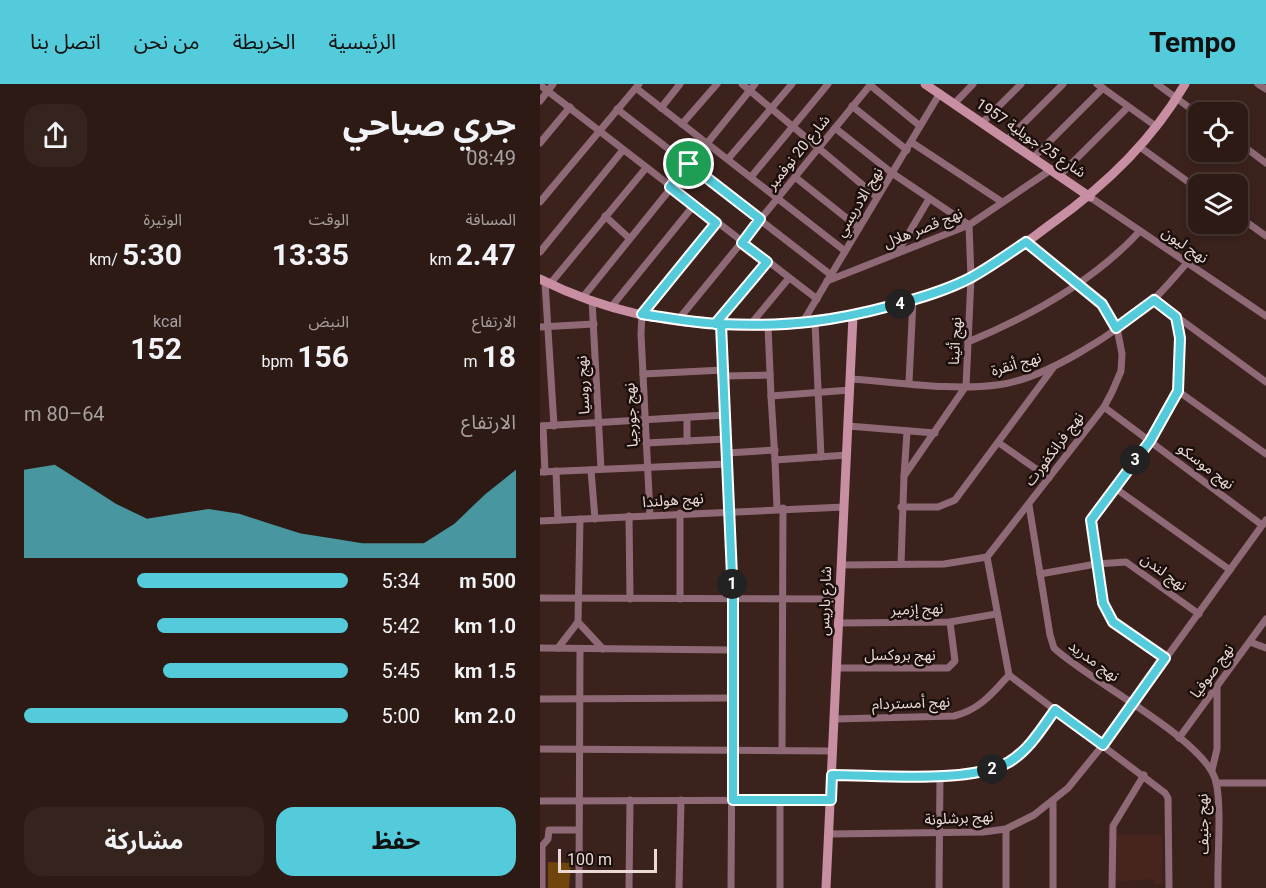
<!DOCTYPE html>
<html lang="ar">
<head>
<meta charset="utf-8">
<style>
	:root { --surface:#2d1a15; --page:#35231e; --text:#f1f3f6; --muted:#a7a1a0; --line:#483834; --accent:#53cbdb }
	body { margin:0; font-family:Roboto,"Noto Sans Arabic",sans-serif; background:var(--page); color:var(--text); direction:rtl; height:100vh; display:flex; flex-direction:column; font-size:22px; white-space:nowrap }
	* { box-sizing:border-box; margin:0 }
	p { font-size:20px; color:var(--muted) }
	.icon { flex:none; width:33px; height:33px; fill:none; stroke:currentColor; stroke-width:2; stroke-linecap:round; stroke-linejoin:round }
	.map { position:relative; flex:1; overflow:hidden; direction:ltr }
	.sheet { display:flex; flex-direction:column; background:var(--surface); width:540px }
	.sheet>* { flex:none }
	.tools { position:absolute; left:648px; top:18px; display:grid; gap:12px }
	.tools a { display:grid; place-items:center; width:60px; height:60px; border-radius:12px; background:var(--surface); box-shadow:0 3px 9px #0003,0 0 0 2px var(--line); font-size:30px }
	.scale { position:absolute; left:18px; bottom:15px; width:99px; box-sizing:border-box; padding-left:6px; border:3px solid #ebd9d5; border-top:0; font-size:16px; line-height:21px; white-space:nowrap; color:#ebd9d5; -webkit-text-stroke:4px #1b0f0c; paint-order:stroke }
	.pin { position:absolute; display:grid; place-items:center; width:51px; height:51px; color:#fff; margin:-26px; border:3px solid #fff; border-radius:50%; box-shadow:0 2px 6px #0007 }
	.km { position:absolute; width:30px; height:30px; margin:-15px; border-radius:50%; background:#222; color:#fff; font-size:16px; line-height:30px; text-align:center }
	.round { display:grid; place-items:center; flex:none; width:63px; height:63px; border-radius:18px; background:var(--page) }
	.headline { display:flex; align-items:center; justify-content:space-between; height:102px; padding:0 24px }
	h1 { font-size:33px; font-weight:700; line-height:45px }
	.figures { display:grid; grid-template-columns:repeat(3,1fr); gap:9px; height:102px; padding:6px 24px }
	.figures div { display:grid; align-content:center }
	.figures b { font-size:30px; font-weight:700 }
	.figures small { font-size:16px; font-weight:400 }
	.figures p { font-size:16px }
	.chart { height:168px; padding:12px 24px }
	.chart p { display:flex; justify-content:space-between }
	.chart svg { width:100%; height:108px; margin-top:6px; fill:var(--accent); opacity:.7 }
	.action { display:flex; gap:12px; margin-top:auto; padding:12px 24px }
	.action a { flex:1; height:69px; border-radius:18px; background:var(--accent); color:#111; font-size:24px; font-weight:700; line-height:69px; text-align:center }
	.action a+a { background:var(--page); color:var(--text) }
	ul { padding:0 24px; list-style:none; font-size:20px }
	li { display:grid; grid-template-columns:96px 72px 1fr; align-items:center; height:45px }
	li i { height:15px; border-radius:8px; background:var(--accent) }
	header { display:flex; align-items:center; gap:36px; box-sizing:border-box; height:84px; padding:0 30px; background:var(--accent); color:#111 }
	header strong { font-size:28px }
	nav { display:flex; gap:33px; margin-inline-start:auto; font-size:21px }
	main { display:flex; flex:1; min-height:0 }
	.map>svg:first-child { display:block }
	.built { fill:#47251e }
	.building { fill:#6f450b }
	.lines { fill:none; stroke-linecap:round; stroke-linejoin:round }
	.street { stroke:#8f6a76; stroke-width:7 }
	.secondary { stroke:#c88ea1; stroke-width:9 }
	.route-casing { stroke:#fff; stroke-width:12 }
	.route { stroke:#53cbdb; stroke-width:8 }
	.labels { text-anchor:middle; stroke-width:5; stroke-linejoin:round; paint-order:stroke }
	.street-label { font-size:15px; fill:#ebd9d5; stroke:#1b0f0c }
</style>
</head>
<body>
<header>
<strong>Tempo</strong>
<nav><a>الرئيسية</a><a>الخريطة</a><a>من نحن</a><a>اتصل بنا</a></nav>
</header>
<main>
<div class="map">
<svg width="726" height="804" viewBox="0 0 726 804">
	<rect width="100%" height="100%" fill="#3c221c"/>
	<!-- built -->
	<polygon class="built" points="571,751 622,751 622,800 614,800 614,795 571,798"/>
	<!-- building -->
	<polygon class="building" points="8,778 31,779 29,804 8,804"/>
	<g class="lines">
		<!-- street -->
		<g class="street">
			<polyline points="202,0 337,113"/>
			<polyline points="557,0 617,43"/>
			<polyline points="617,0 658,30"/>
			<polyline points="718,0 726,5"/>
			<polyline points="0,1 277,215"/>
			<polyline points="330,1 380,42"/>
			<polyline points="96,4 305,167"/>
			<polyline points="0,17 13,0"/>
			<polyline points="414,20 433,0"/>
			<polyline points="312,22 367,66"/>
			<polyline points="121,24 140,0"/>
			<polyline points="77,25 291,191"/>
			<polyline points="442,39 481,0"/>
			<polyline points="142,40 177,0"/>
			<polyline points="295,44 352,89 429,141 431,194 426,302 364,392 361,480"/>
			<polyline points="467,56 523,0"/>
			<polyline points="371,58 462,118"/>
			<polyline points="698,58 726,79"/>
			<polyline points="0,59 30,23"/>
			<polyline points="600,63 658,105"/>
			<polyline points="494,73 563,4"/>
			<polyline points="188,75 252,0"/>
			<polyline points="520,91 588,23"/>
			<polyline points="211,93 288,0"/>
			<polyline points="255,93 319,144"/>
			<polyline points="550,113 726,232"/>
			<polyline points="0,118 99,0"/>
			<polyline points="65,132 89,154"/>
			<polyline points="698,132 726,152"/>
			<polyline points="0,168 83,66"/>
			<polyline points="357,169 389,115"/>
			<polyline points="287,197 429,141 512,85"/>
			<polyline points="5,198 14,342"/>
			<polyline points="10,200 106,84"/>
			<polyline points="43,213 215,0"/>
			<polyline points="52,216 61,385"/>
			<polyline points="614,216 726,298"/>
			<polyline points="72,222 154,121"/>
			<polyline points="138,236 331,0"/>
			<polyline points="275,238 281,373"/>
			<polyline points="175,240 227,178"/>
			<polyline points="181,240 193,515 191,804"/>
			<polyline points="210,241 249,194"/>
			<polyline points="261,241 400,9"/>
			<polyline points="228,242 231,312 310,306"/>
			<polyline points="0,243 54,240"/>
			<path d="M428 258C491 232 553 198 600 147"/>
			<polyline points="103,290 183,286"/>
			<polyline points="183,292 230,291"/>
			<path d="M311 295C358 298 410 307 457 301 504 296 578 248 613 216 625 205 636 191 647 179"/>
			<polyline points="369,298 373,216"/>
			<polyline points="638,307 726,370"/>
			<polyline points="231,312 235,376 307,371"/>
			<polyline points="564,323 722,441"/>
			<polyline points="0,342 185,331"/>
			<polyline points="3,342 5,388"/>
			<polyline points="308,342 395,349"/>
			<polyline points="147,357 147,334"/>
			<polyline points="106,359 186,355"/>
			<polyline points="459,359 509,394"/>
			<polyline points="187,369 235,366"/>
			<polyline points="235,376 237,424"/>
			<polyline points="51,386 55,435"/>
			<polyline points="16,387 18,436"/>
			<polyline points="0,388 187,380"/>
			<polyline points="364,392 367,348"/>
			<polyline points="575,404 690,486"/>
			<path d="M489 421 510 551 514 564C549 597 667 656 676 698 682 724 677 775 678 804"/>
			<polyline points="361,423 398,423 415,416 513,284"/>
			<polyline points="110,431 101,250 102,230 176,139"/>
			<polyline points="89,432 90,515"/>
			<polyline points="0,437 304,423"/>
			<polyline points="447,473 469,591"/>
			<polyline points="301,481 404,480 447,473 564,323 572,308 581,287 582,270 577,244 563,220 486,158"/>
			<polyline points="500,490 556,480 586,478 659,530"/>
			<polyline points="0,514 299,515"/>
			<polyline points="140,515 140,429"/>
			<polyline points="38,538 63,565"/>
			<polyline points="299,539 410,538 456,530"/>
			<polyline points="710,558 726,564"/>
			<polyline points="0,564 192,566"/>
			<polyline points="18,564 38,538 40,435"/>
			<polyline points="625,574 568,532 550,440 557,426 610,357 638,307 641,279 636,233"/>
			<polyline points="298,584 408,584 415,577 410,538"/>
			<polyline points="469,591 625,709 628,714 629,804"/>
			<polyline points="0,615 192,614"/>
			<path d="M295 635 414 632C439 626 452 610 469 591"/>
			<polyline points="639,654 726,535"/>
			<polyline points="0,665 293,667"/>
			<polyline points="242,665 243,424"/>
			<polyline points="672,686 677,665 677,603"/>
			<path d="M292 691C338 691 430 700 469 678 489 666 502 644 515 626"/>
			<polyline points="676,699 726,699"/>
			<polyline points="0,717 291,716"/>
			<polyline points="240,717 240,804"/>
			<polyline points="513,719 513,804"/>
			<polyline points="289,750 443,748 466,745 494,731 528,704 563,661 726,436"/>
			<polyline points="2,804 2,762 8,755 9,746 38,746"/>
			<polyline points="39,804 40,565"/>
			<polyline points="89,804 90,716"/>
			<polyline points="139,804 141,716"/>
			<polyline points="399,804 400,691"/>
			<polyline points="466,804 466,745"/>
			<polyline points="572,804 573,742 604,691"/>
		</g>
		<!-- secondary -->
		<g class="secondary">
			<polyline points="385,0 550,113"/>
			<path d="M0 195C131 261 296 254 428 195 457 182 485 159 511 140 565 102 612 57 645 0"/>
			<polyline points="286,804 313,232"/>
		</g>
	</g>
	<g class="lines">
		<defs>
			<path id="route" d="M149 80 220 135 202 159 227 178 175 240H181L193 515V716H291L292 691C339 691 430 700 469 678 489 666 502 644 515 626L563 661 625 574 573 538 563 519 551 436 610 357 638 307 640 254 636 233 614 216 576 244 562 220 486 158C468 170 450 183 432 193 408 206 380 214 354 221 291 238 246 243 181 240 154 239 128 234 102 230L176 139 130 103 149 80"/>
		</defs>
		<!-- route casing -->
		<use href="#route" class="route-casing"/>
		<!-- route -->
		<use href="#route" class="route"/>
	</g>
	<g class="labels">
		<!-- street labels -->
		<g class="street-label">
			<text transform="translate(491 54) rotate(34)" y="5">شارع 25 جويلية 1957</text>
			<text transform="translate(258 68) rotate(-51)" y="5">شارع 20 نوفمبر</text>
			<text transform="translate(319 118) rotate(-59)" y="5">نهج الادريسي</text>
			<text transform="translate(383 144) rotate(-22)" y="5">نهج قصر هلال</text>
			<text transform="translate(645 161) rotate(34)" y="5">نهج ليون</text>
			<text transform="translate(415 257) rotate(-87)" y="5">نهج أثينا</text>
			<text transform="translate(476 280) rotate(-16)" y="5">نهج أنقرة</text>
			<text transform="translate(43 301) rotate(-93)" y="5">نهج روسيا</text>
			<text transform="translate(91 331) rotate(-93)" y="5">نهج جورجيا</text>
			<text transform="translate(514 365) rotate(-53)" y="5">نهج فرانكفورت</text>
			<text transform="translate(666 382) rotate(37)" y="5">نهج موسكو</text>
			<text transform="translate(133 416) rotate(-4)" y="5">نهج هولندا</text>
			<text transform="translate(624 488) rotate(36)" y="5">نهج لندن</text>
			<text transform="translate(285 517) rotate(-88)" y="5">شارع باريس</text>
			<text transform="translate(377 525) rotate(-2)" y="5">نهج إزمير</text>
			<text x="360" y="576">نهج بروكسل</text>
			<text transform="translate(554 577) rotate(36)" y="5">نهج مدريد</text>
			<text transform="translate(672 587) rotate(-54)" y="5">نهج صوفيا</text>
			<text transform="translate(371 619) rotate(-2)" y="5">نهج أمستردام</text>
			<text transform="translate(419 734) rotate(-3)" y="5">نهج برشلونة</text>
			<text transform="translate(663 740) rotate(-91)" y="5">نهج جنيف</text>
		</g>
	</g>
</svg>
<div class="tools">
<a><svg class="icon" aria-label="locate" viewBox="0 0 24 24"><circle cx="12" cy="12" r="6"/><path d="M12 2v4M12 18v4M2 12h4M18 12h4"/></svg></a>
<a><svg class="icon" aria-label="layers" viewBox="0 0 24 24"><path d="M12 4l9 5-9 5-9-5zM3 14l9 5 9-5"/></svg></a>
</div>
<div class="scale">100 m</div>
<div class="pin" style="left:149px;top:80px;background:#1e9e55"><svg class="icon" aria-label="arrive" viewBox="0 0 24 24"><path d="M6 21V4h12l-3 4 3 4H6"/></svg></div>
<b class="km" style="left:192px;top:500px">1</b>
<b class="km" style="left:452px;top:685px">2</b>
<b class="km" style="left:595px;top:376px">3</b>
<b class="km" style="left:360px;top:220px">4</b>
</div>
<section class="sheet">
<div class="headline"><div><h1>جري صباحي</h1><p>08:49</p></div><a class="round"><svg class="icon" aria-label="share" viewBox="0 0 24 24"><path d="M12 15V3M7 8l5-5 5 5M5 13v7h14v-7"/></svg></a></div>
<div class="figures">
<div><p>المسافة</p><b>2.47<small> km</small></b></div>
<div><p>الوقت</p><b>13:35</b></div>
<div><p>الوتيرة</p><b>5:30<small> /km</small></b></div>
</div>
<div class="figures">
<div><p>الارتفاع</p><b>18<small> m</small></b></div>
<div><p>النبض</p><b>156<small> bpm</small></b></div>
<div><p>kcal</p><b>152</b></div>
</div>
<div class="chart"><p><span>الارتفاع</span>64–80 m</p>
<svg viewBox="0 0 160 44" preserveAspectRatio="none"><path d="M0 44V8L10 6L20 14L30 22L40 28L50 26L60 24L70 26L80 30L90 34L100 36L110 38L120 38L130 38L140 30L150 18L160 8V44z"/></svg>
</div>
<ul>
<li><b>500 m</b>5:34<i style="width:65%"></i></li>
<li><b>1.0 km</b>5:42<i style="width:59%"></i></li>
<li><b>1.5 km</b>5:45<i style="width:57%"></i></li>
<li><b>2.0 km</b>5:00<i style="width:100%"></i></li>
</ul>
<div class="action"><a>حفظ</a><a>مشاركة</a></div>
</section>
</main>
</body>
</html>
